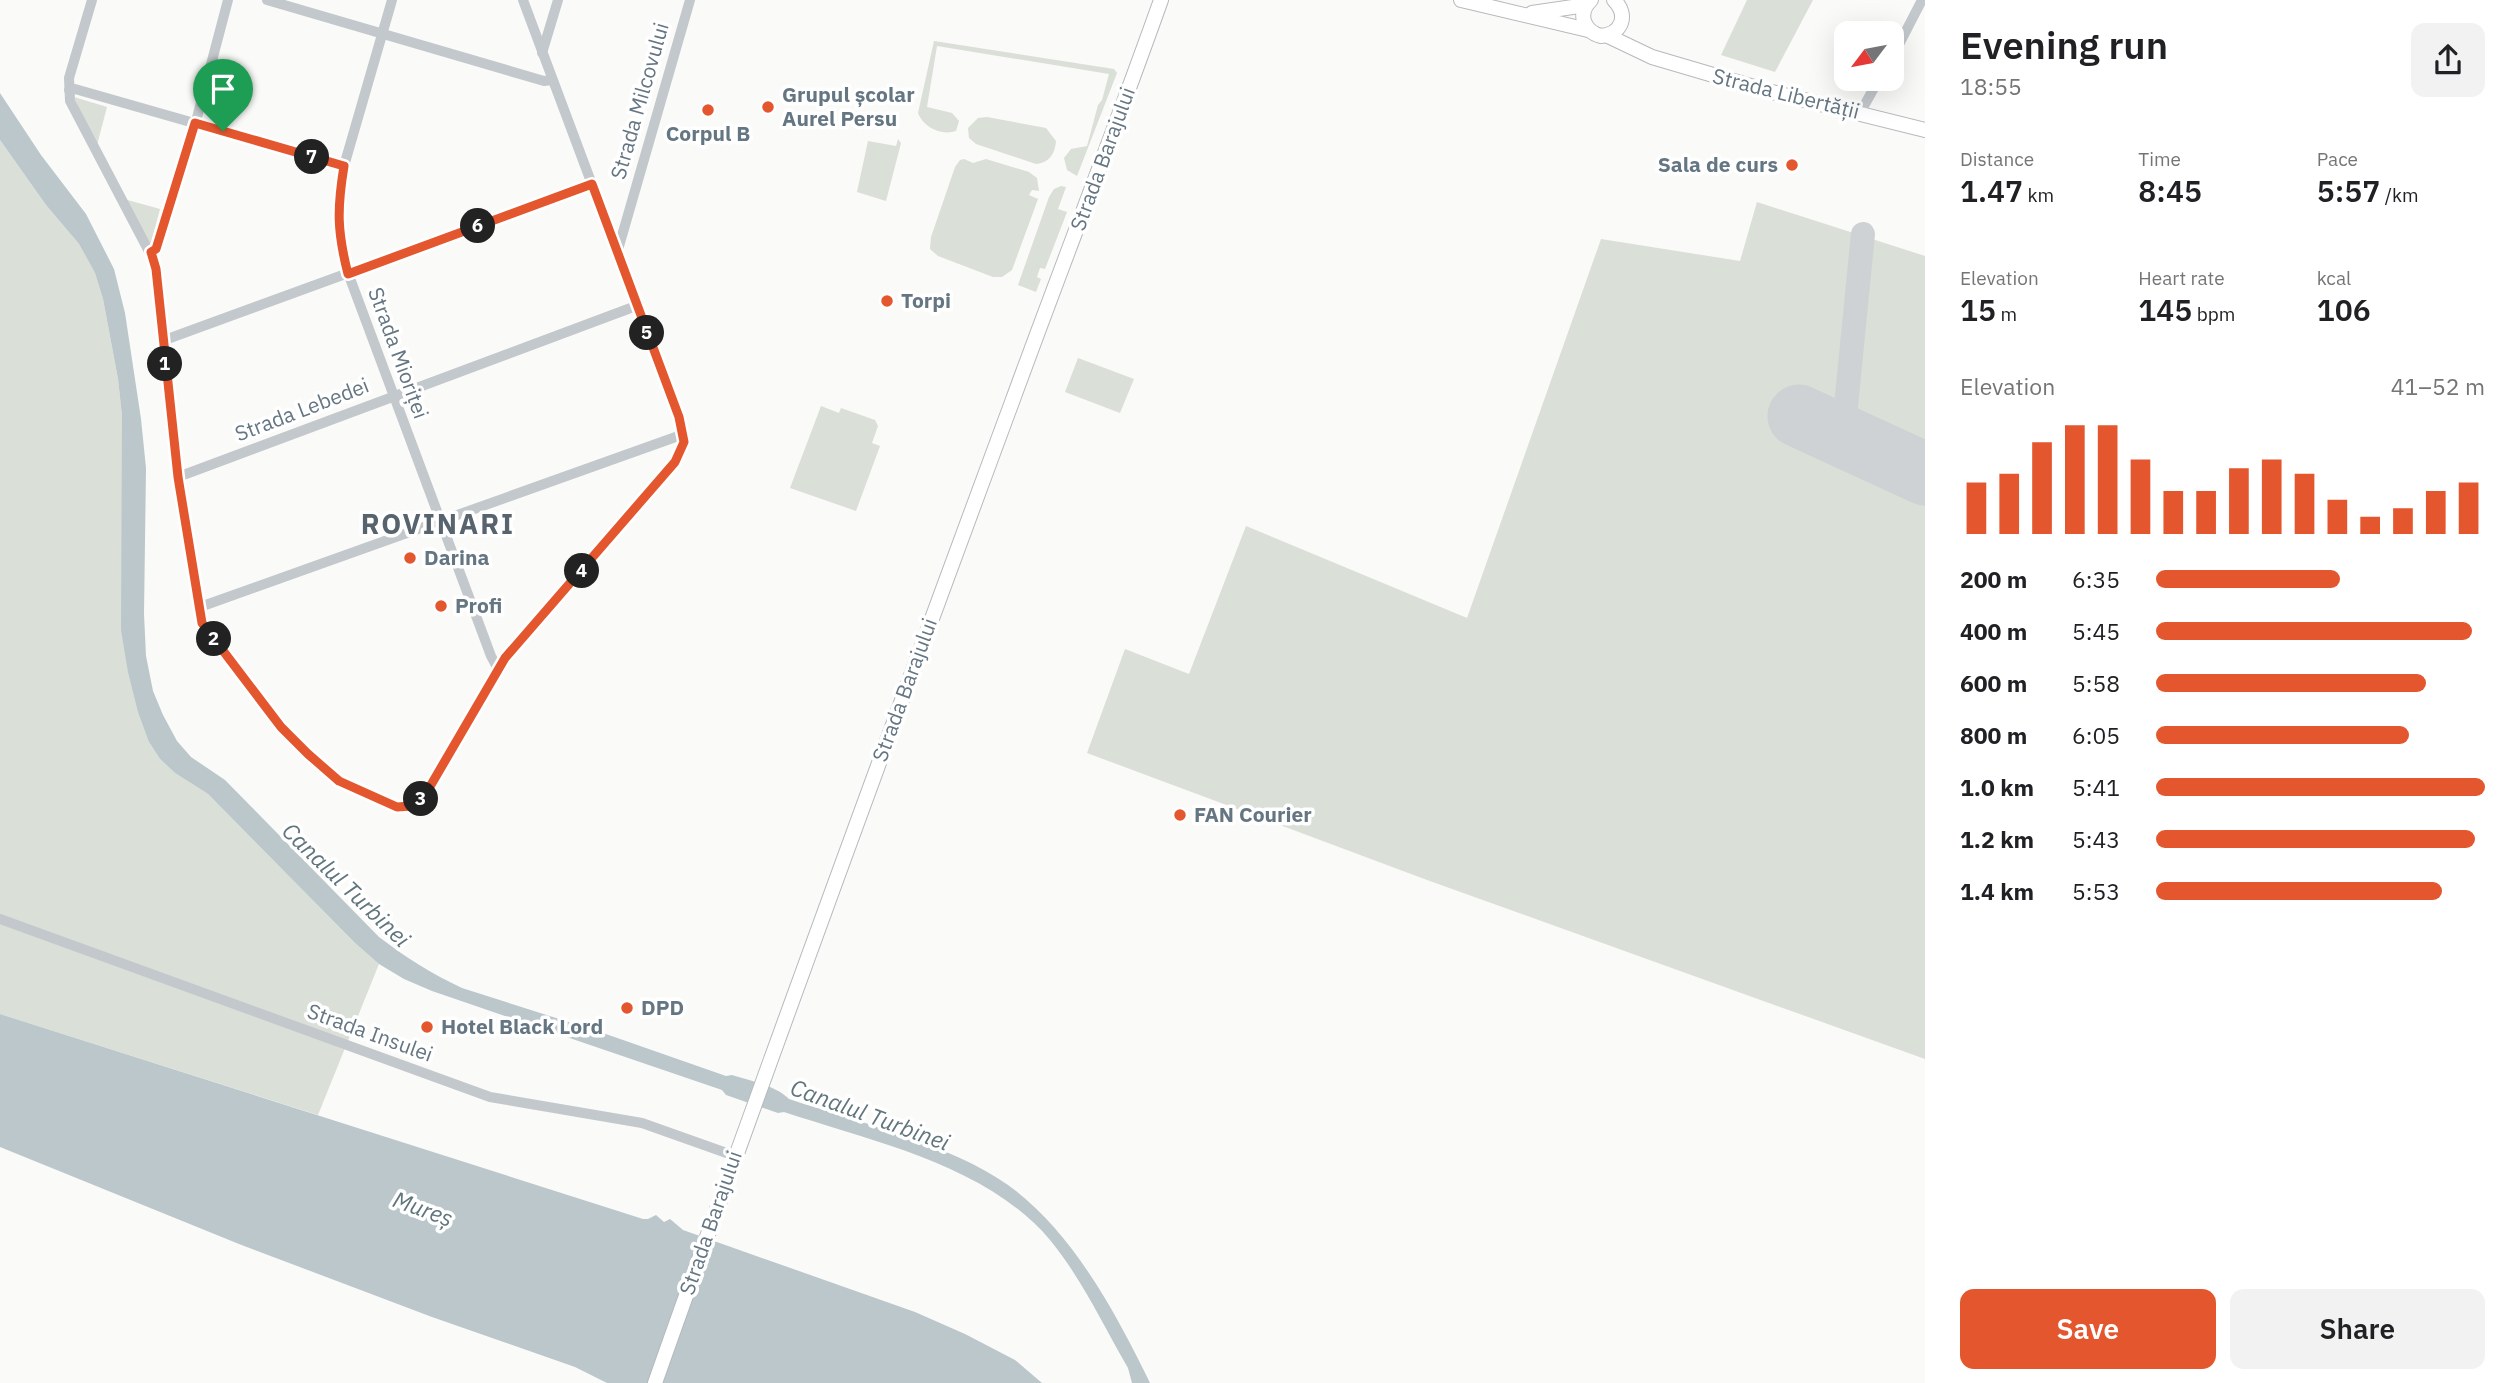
<!DOCTYPE html>
<html lang="en">
<head>
<meta charset="utf-8">
<style>
	:root { --surface:#fff; --page:#f2f2f2; --text:#202124; --muted:#757577; --accent:#e4572e }
	body { margin:0; font-family:"IBM Plex Sans",sans-serif; background:var(--page); color:var(--text); height:100vh; display:flex; flex-direction:column; font-size:26px; white-space:nowrap }
	* { box-sizing:border-box; margin:0 }
	p { font-size:23px; color:var(--muted) }
	.icon { flex:none; width:38px; height:38px; fill:none; stroke:currentColor; stroke-width:2; stroke-linecap:round; stroke-linejoin:round }
	.map { position:relative; flex:1; overflow:hidden }
	.panel { display:flex; flex-direction:column; background:var(--surface); width:595px }
	.panel>* { flex:none }
	.needle { width:46px; rotate:238deg }
	.fabs { position:absolute; left:1834px; top:21px; display:grid; gap:14px }
	.fabs a { display:grid; place-items:center; width:70px; height:70px; border-radius:14px; background:var(--surface); box-shadow:0 7px 28px #0002; font-size:35px }
	.pin { position:absolute; display:grid; place-items:center; width:60px; height:60px; color:#fff; margin:-72px -30px; border-radius:50% 50% 50% 0; rotate:-45deg; box-shadow:0 0 7px #0007 }
	.pin .icon { rotate:45deg }
	.km { position:absolute; width:35px; height:35px; margin:-18px; border-radius:50%; background:#222; color:#fff; font-size:19px; line-height:35px; text-align:center }
	.round { display:grid; place-items:center; flex:none; width:74px; height:74px; border-radius:14px; background:var(--page) }
	.overview { display:flex; align-items:center; justify-content:space-between; height:119px; padding:0 35px }
	h1 { font-size:38px; font-weight:600; line-height:52px }
	.metrics { display:grid; grid-template-columns:repeat(3,1fr); gap:10px; height:119px; padding:7px 35px }
	.metrics div { display:grid; align-content:center }
	.metrics b { font-size:30px; font-weight:600 }
	.metrics small { font-size:19px; font-weight:400 }
	.metrics p { font-size:19px }
	.chart { height:196px; padding:14px 35px }
	.chart p { display:flex; justify-content:space-between }
	.chart svg { width:100%; height:126px; margin-top:7px; stroke:var(--accent); stroke-width:6 }
	.action { display:flex; gap:14px; margin-top:auto; padding:14px 35px }
	.action a { flex:1; height:80px; border-radius:14px; background:var(--accent); color:#fff; font-size:28px; font-weight:600; line-height:80px; text-align:center }
	.action a+a { background:var(--page); color:var(--text) }
	ul { padding:0 35px; list-style:none; font-size:23px }
	li { display:grid; grid-template-columns:112px 84px 1fr; align-items:center; height:52px }
	li i { height:18px; border-radius:9px; background:var(--accent) }
	main { display:flex; flex:1; min-height:0 }
	.map>svg:first-child { display:block }
	.green { fill:#dadfd7 }
	.water { fill:#bbc7cb }
	.lines { fill:none; stroke-linecap:round; stroke-linejoin:round }
	.taxiway { stroke:#ced2d4; stroke-width:24 }
	.runway { stroke:#ced2d4; stroke-width:63 }
	.major-casing { stroke:#b5babe; stroke-width:16 }
	.minor { stroke:#c3c8cc; stroke-width:10 }
	.major { stroke:#fff; stroke-width:14 }
	.route-casing { stroke:#fff; stroke-width:14 }
	.route { stroke:#e4572e; stroke-width:9 }
	.poi-dot { fill:#e4572e; stroke:#fff; stroke-width:2.5 }
	.labels { text-anchor:middle; stroke-width:7; stroke-linejoin:round; paint-order:stroke }
	.street-label { font-size:21px; fill:#657683; stroke:#fff }
	.poi-label { font-size:21px; font-weight:bold; fill:#657683; stroke:#fff; text-anchor:start }
	.water-label { font-size:23px; font-style:italic; fill:#60757c; stroke:#fff }
	.district-label { font-size:28px; font-weight:bold; letter-spacing:2px; fill:#57646e; stroke:#fff }
</style>
</head>
<body>
<main>
<div class="map">
<svg width="1925" height="1383" viewBox="0 0 1925 1383">
	<rect width="100%" height="100%" fill="#fafaf8"/>
	<!-- green -->
	<g class="green">
		<polygon points="1747,0 1813,0 1775,72 1721,55"/>
		<path d="M934 41 1114 69 1117 73 1077 176 1067 170 1064 158 1071 149 1087 146 1098 105 1102 100 1109 74 937 46 927 107 952 113 959 121 956 131C941 136 923 127 918 113Z"/>
		<polygon points="74,97 107,107 96,149"/>
		<path d="M987 117 1046 128 1056 141C1055 154 1049 163 1036 164L976 144 969 138 968 128 978 118Z"/>
		<polygon points="898,139 901,143 900,147 886,201 857,192 868,141 896,146"/>
		<polygon points="0,140 46,205 79,244 95,273 103,299 118,379 122,416 124,466 149,742 160,759 175,773 208,794 355,943 379,964 318,1115 0,1014"/>
		<polygon points="964,159 973,163 986,159 1029,172 1037,178 1039,191 1032,190 1029,195 1038,199 1012,270 1002,277 993,277 938,256 930,249 931,237 955,167 960,160"/>
		<polygon points="1061,186 1066,187 1058,209 1067,212 1045,269 1040,268 1037,277 1041,279 1036,292 1018,285 1049,197 1054,189"/>
		<polygon points="124,199 160,209 151,243 149,242"/>
		<polygon points="1757,202 1925,256 1925,1059 1427,880 1087,753 1125,649 1189,674 1246,526 1467,618 1601,239 1740,261"/>
		<polygon points="1078,358 1134,379 1120,413 1065,392"/>
		<polygon points="821,406 839,413 841,408 875,420 878,426 872,443 880,446 856,511 790,488"/>
	</g>
	<!-- water -->
	<g class="water">
		<path d="M0 93 41 155 86 214 114 269 125 313 141 419 146 468 144 614 146 656 153 691 163 715 177 741 191 757 225 780 379 937C405 957 432 974 462 988L603 1033 726 1076 732 1075C750 1081 775 1085 789 1099 855 1121 952 1145 1008 1185 1072 1231 1116 1313 1150 1383H1132L1128 1368C1103 1325 1082 1279 1050 1240 987 1165 874 1142 784 1112L778 1113 726 1095 722 1090 432 991 404 979 379 964 355 943 208 794 175 773 160 759 149 742 138 712 128 672 121 630 122 416 118 379 103 299 95 273 79 244 46 205 0 140Z"/>
		<polygon points="0,1014 643,1219 648,1219 656,1215 664,1222 670,1219 683,1230 915,1312 965,1334 1015,1360 1042,1383 607,1383 575,1367 432,1317 239,1244 0,1147"/>
	</g>
	<g class="lines">
		<!-- taxiway -->
		<polyline class="taxiway" points="1843,436 1863,234"/>
		<!-- runway -->
		<polyline class="runway" points="1799,416 1925,474"/>
		<defs>
			<g id="major">
				<polyline points="1461,0 1588,30"/>
				<path d="M1591 0C1577 13 1583 31 1601 36 1622 34 1629 15 1614 0"/>
				<polyline points="1532,13 1586,5"/>
				<polyline points="1608,36 1652,57 1764,90 1925,130"/>
				<path d="M655 1383C771 1055 891 729 1012 402 1061 268 1113 135 1161 0"/>
			</g>
		</defs>
		<!-- major casing -->
		<use href="#major" class="major-casing"/>
		<!-- minor -->
		<g class="minor">
			<path d="M92 0 69 78 70 101 154 261 178 477 202 623 281 727 308 754 339 781 397 807 413 806 428 790 504 658 658 483C677 459 688 449 679 417L523 0"/>
			<polyline points="267,0 544,81 552,80"/>
			<polyline points="392,0 344,166 338,205 340,243 348,273 491,656 498,669"/>
			<polyline points="542,53 558,0"/>
			<polyline points="1892,58 1922,0"/>
			<polyline points="69,90 75,89 344,166"/>
			<polyline points="1860,113 1879,79"/>
			<polyline points="151,252 156,249 194,129 228,0"/>
			<polyline points="617,253 690,0"/>
			<polyline points="162,341 592,184"/>
			<polyline points="178,477 636,306"/>
			<polyline points="200,607 684,434"/>
			<polyline points="0,919 490,1097 642,1123 735,1156"/>
		</g>
		<!-- major -->
		<use href="#major" class="major"/>
	</g>
	<g class="lines">
		<defs>
			<path id="route" d="M195 123 344 166C337 209 337 231 348 274L592 184 679 417 684 442 675 462 505 658 428 790 412 806 397 807 339 781 308 754 281 727 202 623 178 477 156 269 151 252 156 249Z"/>
		</defs>
		<!-- route casing -->
		<use href="#route" class="route-casing"/>
		<!-- route -->
		<use href="#route" class="route"/>
	</g>
	<!-- markers -->
	<g class="poi-dot">
		<circle cx="768" cy="107" r="7"/>
		<circle cx="708" cy="110" r="7"/>
		<circle cx="1792" cy="165" r="7"/>
		<circle cx="887" cy="301" r="7"/>
		<circle cx="410" cy="558" r="7"/>
		<circle cx="441" cy="606" r="7"/>
		<circle cx="1180" cy="815" r="7"/>
		<circle cx="627" cy="1008" r="7"/>
		<circle cx="427" cy="1027" r="7"/>
	</g>
	<g class="labels">
		<!-- street labels -->
		<g class="street-label">
			<text transform="translate(1786 94) rotate(14)" y="7">Strada Libertății</text>
			<text transform="translate(640 101) rotate(-74)" y="7">Strada Milcovului</text>
			<text transform="translate(1103 159) rotate(-70)" y="7">Strada Barajului</text>
			<text transform="translate(398 353) rotate(70)" y="7">Strada Mioriței</text>
			<text transform="translate(302 410) rotate(-21)" y="7">Strada Lebedei</text>
			<text transform="translate(905 690) rotate(-70)" y="7">Strada Barajului</text>
			<text transform="translate(370 1033) rotate(20)" y="7">Strada Insulei</text>
			<text transform="translate(711 1223) rotate(-71)" y="7">Strada Barajului</text>
		</g>
		<!-- poi labels -->
		<g class="poi-label">
			<text x="782" y="102">Grupul școlar<tspan x="782" dy="24">Aurel Persu</tspan></text>
			<text x="708" y="141" text-anchor="middle">Corpul B</text>
			<text x="1778" y="172" text-anchor="end">Sala de curs</text>
			<text x="901" y="308">Torpi</text>
			<text x="424" y="565">Darina</text>
			<text x="455" y="613">Profi</text>
			<text x="1194" y="822">FAN Courier</text>
			<text x="641" y="1015">DPD</text>
			<text x="441" y="1034">Hotel Black Lord</text>
		</g>
		<!-- water labels -->
		<g class="water-label">
			<text transform="translate(346 885) rotate(44)" y="8">Canalul Turbinei</text>
			<text transform="translate(870 1115) rotate(20)" y="8">Canalul Turbinei</text>
			<text transform="translate(423 1209) rotate(20)" y="8">Mureș</text>
		</g>
		<!-- district labels -->
		<g class="district-label">
			<text x="438" y="534">ROVINARI</text>
		</g>
	</g>
</svg>
<div class="fabs">
<a><svg class="needle" viewBox="-14 -14 28 28"><path d="M0-13l5 13h-10z" fill="#e53935"/><path d="M0 13l5-13h-10z" fill="#757577"/></svg></a>
</div>
<div class="pin" style="left:223px;top:131px;background:#1e9e55"><svg class="icon" aria-label="arrive" viewBox="0 0 24 24"><path d="M6 21V4h12l-3 4 3 4H6"/></svg></div>
<b class="km" style="left:165px;top:364px">1</b>
<b class="km" style="left:214px;top:639px">2</b>
<b class="km" style="left:421px;top:799px">3</b>
<b class="km" style="left:582px;top:571px">4</b>
<b class="km" style="left:647px;top:333px">5</b>
<b class="km" style="left:478px;top:226px">6</b>
<b class="km" style="left:312px;top:157px">7</b>
</div>
<section class="panel">
<div class="overview"><div><h1>Evening run</h1><p>18:55</p></div><a class="round"><svg class="icon" aria-label="share" viewBox="0 0 24 24"><path d="M12 15V3M7 8l5-5 5 5M5 13v7h14v-7"/></svg></a></div>
<div class="metrics">
<div><p>Distance</p><b>1.47<small> km</small></b></div>
<div><p>Time</p><b>8:45</b></div>
<div><p>Pace</p><b>5:57<small> /km</small></b></div>
</div>
<div class="metrics">
<div><p>Elevation</p><b>15<small> m</small></b></div>
<div><p>Heart rate</p><b>145<small> bpm</small></b></div>
<div><p>kcal</p><b>106</b></div>
</div>
<div class="chart"><p><span>Elevation</span>41–52 m</p>
<svg viewBox="0 0 160 44" preserveAspectRatio="none"><path d="M5 44V26M15 44V23M25 44V12M35 44V6M45 44V6M55 44V18M65 44V29M75 44V29M85 44V21M95 44V18M105 44V23M115 44V32M125 44V38M135 44V35M145 44V29M155 44V26"/></svg>
</div>
<ul>
<li><b>200 m</b>6:35<i style="width:56%"></i></li>
<li><b>400 m</b>5:45<i style="width:96%"></i></li>
<li><b>600 m</b>5:58<i style="width:82%"></i></li>
<li><b>800 m</b>6:05<i style="width:77%"></i></li>
<li><b>1.0 km</b>5:41<i style="width:100%"></i></li>
<li><b>1.2 km</b>5:43<i style="width:97%"></i></li>
<li><b>1.4 km</b>5:53<i style="width:87%"></i></li>
</ul>
<div class="action"><a>Save</a><a>Share</a></div>
</section>
</main>
</body>
</html>
